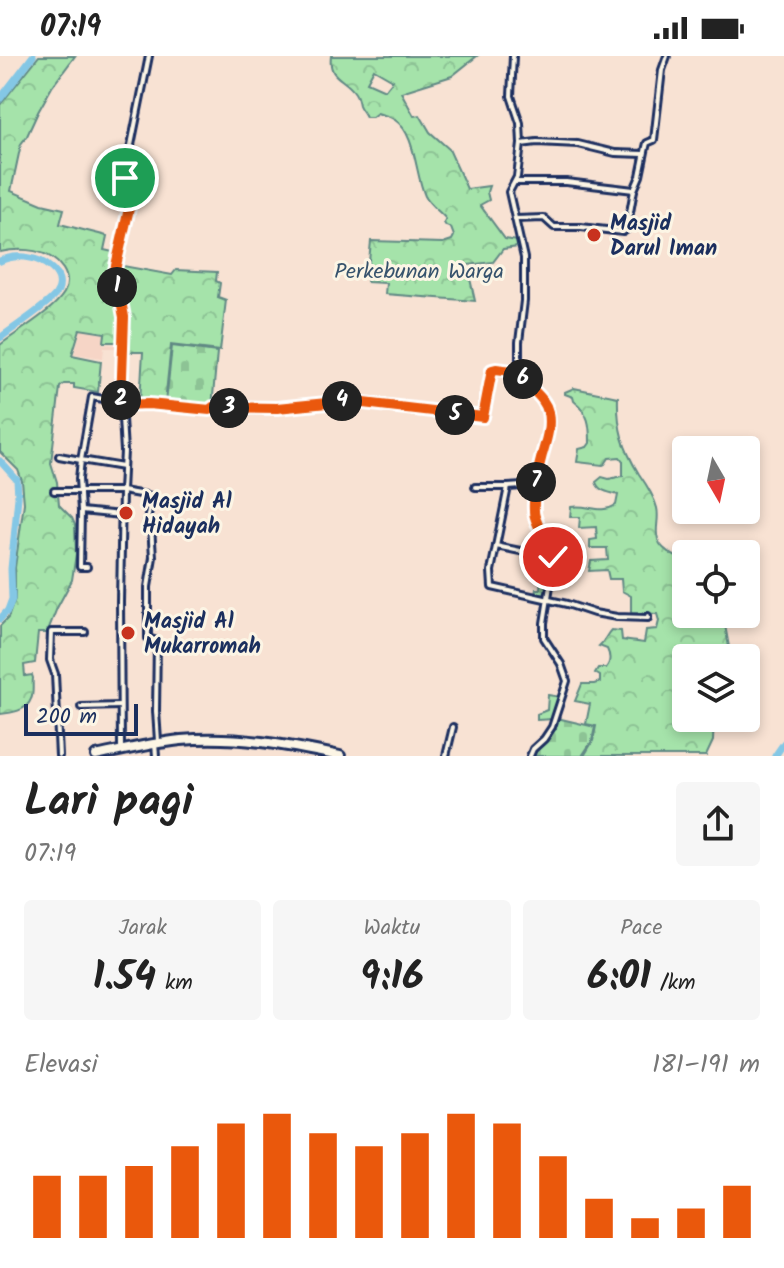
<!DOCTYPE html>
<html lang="id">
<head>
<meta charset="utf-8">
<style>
	:root { --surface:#fff; --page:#f6f6f6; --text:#222; --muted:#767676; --accent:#ea580c }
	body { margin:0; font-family:Kalam,sans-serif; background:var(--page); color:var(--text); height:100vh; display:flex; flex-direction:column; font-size:30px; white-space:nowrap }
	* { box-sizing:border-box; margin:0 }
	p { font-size:26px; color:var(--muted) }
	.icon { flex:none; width:44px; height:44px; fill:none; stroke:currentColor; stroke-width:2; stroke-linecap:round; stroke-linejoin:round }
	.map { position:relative; height:700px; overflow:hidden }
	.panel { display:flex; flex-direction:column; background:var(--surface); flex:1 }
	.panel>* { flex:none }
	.needle { width:52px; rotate:171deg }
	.controls { position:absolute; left:672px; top:380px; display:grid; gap:16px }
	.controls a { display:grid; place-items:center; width:88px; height:88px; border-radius:8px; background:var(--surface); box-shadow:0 4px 12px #0003; font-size:40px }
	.scale { position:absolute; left:24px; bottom:20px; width:114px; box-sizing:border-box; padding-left:8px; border:4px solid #1b2f5e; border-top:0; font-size:22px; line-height:28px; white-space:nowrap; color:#1b2f5e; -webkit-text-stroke:6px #fcf5e5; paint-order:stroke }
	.pin { position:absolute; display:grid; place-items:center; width:68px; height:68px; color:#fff; margin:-34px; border:4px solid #fff; border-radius:50%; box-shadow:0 2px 8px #0007 }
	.km { position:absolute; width:40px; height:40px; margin:-20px; border-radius:50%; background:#222; color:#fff; font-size:22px; line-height:40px; text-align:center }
	.round { display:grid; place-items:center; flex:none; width:84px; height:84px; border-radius:8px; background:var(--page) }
	.headline { display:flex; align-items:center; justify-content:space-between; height:136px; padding:0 24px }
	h1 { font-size:44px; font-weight:700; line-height:60px }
	.metrics { display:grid; grid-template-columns:repeat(3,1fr); gap:12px; height:136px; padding:8px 24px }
	.metrics div { display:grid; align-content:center; border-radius:8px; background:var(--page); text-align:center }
	.metrics b { font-size:40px; font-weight:700 }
	.metrics small { font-size:22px; font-weight:400 }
	.metrics p { font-size:22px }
	.chart { height:224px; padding:16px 24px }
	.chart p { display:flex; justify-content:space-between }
	.chart svg { width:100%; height:144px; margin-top:8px; stroke:var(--accent); stroke-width:6 }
	.status { display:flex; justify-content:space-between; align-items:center; height:56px; padding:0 40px; background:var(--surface); direction:ltr }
	.status svg { height:22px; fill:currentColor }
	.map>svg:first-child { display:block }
	.built { fill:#f6d5c6 }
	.forest { fill:url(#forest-crowns); stroke:#608984; stroke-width:2; fill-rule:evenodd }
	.cemetery { fill:url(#cemetery-stones); stroke:#608984; stroke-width:2 }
	.park { fill:url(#park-tufts); stroke:#608984; stroke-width:2 }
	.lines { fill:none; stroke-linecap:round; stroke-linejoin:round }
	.river { stroke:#84c7e5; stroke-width:7 }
	.minor-casing { stroke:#1b2f5e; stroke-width:10 }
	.primary-casing { stroke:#1b2f5e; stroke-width:14 }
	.minor { stroke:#fcf5e5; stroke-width:4 }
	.primary { stroke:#fcf5e5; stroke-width:8 }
	.route-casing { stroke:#fff; stroke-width:16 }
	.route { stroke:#ea580c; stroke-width:10 }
	.poi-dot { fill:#c8321e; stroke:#fcf5e5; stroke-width:3 }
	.labels { text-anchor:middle; stroke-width:6; stroke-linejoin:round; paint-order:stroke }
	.poi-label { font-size:22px; font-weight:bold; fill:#1b2f5e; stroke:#fcf5e5; text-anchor:start }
	.park-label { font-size:22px; fill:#37536d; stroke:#fcf5e5 }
</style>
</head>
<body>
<div class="status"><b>07:19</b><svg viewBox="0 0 49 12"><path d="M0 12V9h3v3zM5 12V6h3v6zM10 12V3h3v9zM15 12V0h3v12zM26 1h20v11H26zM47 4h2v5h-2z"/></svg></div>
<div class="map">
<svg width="784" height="700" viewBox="0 0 784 700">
	<defs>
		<pattern id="forest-crowns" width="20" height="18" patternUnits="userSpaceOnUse" patternTransform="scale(2)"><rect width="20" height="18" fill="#a5e3aa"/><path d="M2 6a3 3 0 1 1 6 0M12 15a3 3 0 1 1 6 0" fill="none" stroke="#8dc395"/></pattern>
		<pattern id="cemetery-stones" width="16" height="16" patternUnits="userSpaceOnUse" patternTransform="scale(2)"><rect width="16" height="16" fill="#a5e3aa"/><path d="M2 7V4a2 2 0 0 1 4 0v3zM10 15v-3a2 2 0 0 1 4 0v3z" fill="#8dc395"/></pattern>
		<pattern id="park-tufts" width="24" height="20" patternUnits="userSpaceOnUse" patternTransform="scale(2)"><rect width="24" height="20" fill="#a5e3aa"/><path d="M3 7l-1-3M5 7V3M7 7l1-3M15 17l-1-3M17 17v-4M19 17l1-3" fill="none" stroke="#8dc395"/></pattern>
	</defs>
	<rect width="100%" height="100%" fill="#f8e2d3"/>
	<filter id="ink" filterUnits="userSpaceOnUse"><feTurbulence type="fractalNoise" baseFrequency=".0125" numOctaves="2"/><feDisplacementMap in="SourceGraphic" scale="16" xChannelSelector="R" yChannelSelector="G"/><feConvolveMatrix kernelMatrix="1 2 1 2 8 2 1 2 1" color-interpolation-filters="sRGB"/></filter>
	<g filter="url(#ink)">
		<!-- built -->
		<polygon class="built" points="81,273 104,278 103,288 121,289 120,292 104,292 103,302 74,298"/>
		<!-- forest -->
		<g class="forest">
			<path d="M39 0H75L52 31 38 56 27 80 21 88 11 135 42 148 64 153 60 168 107 180 104 194 113 196 112 208 172 219 176 214 217 216 216 225 220 227 218 241 226 244 220 295 171 289 165 347 140 345 143 296H126V280L119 279 118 286H104L105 277 80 273 72 299 101 305 98 336 74 332V328H64L60 331 51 407 57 426 59 449 72 462 75 469 76 498 72 524 57 552 47 577H38L35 607 24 609 25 620 32 619 33 622C32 628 34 638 31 643 27 655 11 657 0 658V570L8 562 15 543V511L24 447 22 425 18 414 0 396V289C17 276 53 255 64 237 68 230 68 221 63 213 50 193 22 191 0 196V49Z"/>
			<path d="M331 0H477L452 20 401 36 414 60 420 59 430 76 449 93 467 133 489 130 487 136 489 144 480 149 505 183 518 185V191L503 193 493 206 467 209 475 245 385 238 386 227 367 226 371 185 443 187 452 184 454 180 451 172 446 170 444 167 446 163C440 155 430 150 425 140 415 118 416 78 395 64 390 60 383 59 377 57L372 61H366C365 58 360 52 359 49 358 45 358 41 355 37 344 21 328 23 331 0ZM374 13 393 24 385 34 367 26Z"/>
			<path d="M574 332 618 341C617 372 623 392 639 418 646 428 654 440 657 452 660 465 653 475 660 488 666 497 677 501 686 506V558H723L731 602H686V662H714L713 685 706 700H584L593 685 596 670 586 668 590 648 575 645 582 628H594L600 626V620L595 617 598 612H606C611 606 610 599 607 593L599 590C605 585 606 579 611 574L621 575 622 584 644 587 646 574 657 573 659 565 657 558 631 557V540L622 535 621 523H609L607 514 589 515 591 505 608 504 607 492H590V484L597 483 596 471 579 472 580 461H570L571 451C589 448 600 459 616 449L618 439C609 436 599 436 596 426L602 421 609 423 623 420V405L620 401 609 402 605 408 603 409 577 406 579 393 587 391 590 387C590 369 589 357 574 345L573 341 565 338V336Z"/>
		</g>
		<!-- cemetery -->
		<g class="cemetery">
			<polygon points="172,290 217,296 212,351 166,347"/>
			<polygon points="557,662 595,671 592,685 582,700 531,700"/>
		</g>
		<!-- park -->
		<g class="park">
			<polygon points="542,512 551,513 546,542 535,539 536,533 540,533"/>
			<polygon points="548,639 561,641 554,663 537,664 537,658 547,654"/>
		</g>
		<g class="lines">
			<!-- river -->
			<g class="river">
				<polyline points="0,43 33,0"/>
				<path d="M0 205C8 201 16 200 25 201 42 203 69 218 56 238 47 250 14 271 0 282"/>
				<polyline points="0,405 17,424 18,441 11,513 12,543 8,554 0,563"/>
				<polyline points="775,700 784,687"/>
			</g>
			<defs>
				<g id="minor">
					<polyline points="513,0 511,40 520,67 521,88 517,121 509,136 524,202 524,245 519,286 519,308 523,324 544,344 549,361 548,377 536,429 534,456 535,464 551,492 554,505 544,567 544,582 561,608 567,625 552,671 544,683 533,693 530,700"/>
					<polyline points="521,88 537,86 578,88 615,97 644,98"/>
					<polyline points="515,126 566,126 634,134 627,173 623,176 581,171 554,171 544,162 515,163"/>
					<polyline points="634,134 640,120 646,91 647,87 654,84 662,14 667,0"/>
					<polyline points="121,346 92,341 81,404 123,411"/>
					<polyline points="121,349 149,348 210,354 213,351 277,352 352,345 483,361 492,314 496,313 520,316"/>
					<polyline points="59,400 81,404 79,423 81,455 80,511 87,511"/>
					<polyline points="475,431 508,431 491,515 492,531 567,548 594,557 617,561 648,562 648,560"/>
					<polyline points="508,431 536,429"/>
					<polyline points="54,435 122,435 151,440 147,466 151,470 153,501 148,531 148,582 157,585 156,655 158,685"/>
					<polyline points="81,455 121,459"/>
					<polyline points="496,490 535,498 552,497"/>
					<polyline points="81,651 120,650"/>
					<polyline points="155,688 156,700"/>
					<polyline points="121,692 120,546 122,435 124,395 121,346 124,261 115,214 133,135 125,119 149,0"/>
					<polyline points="59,700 55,618 50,604 51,576 85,576"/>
					<polyline points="446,700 453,671"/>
				</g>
				<path id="primary" d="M96 700C124 694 152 687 181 684 235 679 288 689 340 700"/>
			</defs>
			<!-- minor casing -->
			<use href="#minor" class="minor-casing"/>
			<!-- primary casing -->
			<use href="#primary" class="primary-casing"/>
			<!-- minor -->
			<use href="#minor" class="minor"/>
			<!-- primary -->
			<use href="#primary" class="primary"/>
		</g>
	</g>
	<g class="lines" filter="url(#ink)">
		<defs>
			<path id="route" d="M125 122 133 135 115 214 124 261 121 349 149 348 210 354 213 351 277 352 347 345 483 361 492 314 496 313 520 316C526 333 544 338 548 356 551 371 546 385 542 399 537 417 533 437 534 455 534 467 549 486 553 501"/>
		</defs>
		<!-- route casing -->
		<use href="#route" class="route-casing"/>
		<!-- route -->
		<use href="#route" class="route"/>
	</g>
	<!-- markers -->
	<g class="poi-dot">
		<circle cx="594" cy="179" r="8"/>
		<circle cx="126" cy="457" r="8"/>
		<circle cx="128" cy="577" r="8"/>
	</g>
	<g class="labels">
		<!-- poi labels -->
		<g class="poi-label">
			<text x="610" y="174">Masjid<tspan x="610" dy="25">Darul Iman</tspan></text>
			<text x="142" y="452">Masjid Al<tspan x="142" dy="25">Hidayah</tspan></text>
			<text x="144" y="572">Masjid Al<tspan x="144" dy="25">Mukarromah</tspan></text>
		</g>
		<!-- park labels -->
		<g class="park-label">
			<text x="419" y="222">Perkebunan Warga</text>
		</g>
	</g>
</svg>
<div class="controls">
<a><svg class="needle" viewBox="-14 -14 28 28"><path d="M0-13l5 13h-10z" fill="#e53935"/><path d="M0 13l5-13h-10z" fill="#767676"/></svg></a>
<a><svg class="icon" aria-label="locate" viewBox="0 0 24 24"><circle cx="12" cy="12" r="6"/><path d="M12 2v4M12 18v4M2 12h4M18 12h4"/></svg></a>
<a><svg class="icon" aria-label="layers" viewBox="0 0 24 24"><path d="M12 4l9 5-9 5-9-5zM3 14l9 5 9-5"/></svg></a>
</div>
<div class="scale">200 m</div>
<div class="pin" style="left:125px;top:122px;background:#1e9e55"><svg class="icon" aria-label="arrive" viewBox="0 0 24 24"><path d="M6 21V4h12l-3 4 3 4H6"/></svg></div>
<div class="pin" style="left:553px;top:501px;background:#d93025"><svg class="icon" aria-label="check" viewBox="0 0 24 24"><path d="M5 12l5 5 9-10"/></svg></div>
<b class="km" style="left:117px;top:231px">1</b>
<b class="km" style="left:121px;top:344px">2</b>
<b class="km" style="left:229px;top:352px">3</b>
<b class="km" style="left:342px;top:345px">4</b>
<b class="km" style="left:455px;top:359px">5</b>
<b class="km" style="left:523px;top:323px">6</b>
<b class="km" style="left:536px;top:426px">7</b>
</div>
<section class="panel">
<div class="headline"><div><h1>Lari pagi</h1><p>07:19</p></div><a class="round"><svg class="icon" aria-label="share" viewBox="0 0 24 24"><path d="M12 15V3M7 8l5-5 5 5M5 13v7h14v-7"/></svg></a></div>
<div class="metrics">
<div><p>Jarak</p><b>1.54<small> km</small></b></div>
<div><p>Waktu</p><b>9:16</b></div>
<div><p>Pace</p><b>6:01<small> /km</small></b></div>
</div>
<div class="chart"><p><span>Elevasi</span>181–191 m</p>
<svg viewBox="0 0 160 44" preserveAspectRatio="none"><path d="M5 44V25M15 44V25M25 44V22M35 44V16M45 44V9M55 44V6M65 44V12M75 44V16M85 44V12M95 44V6M105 44V9M115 44V19M125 44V32M135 44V38M145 44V35M155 44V28"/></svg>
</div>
</section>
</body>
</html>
